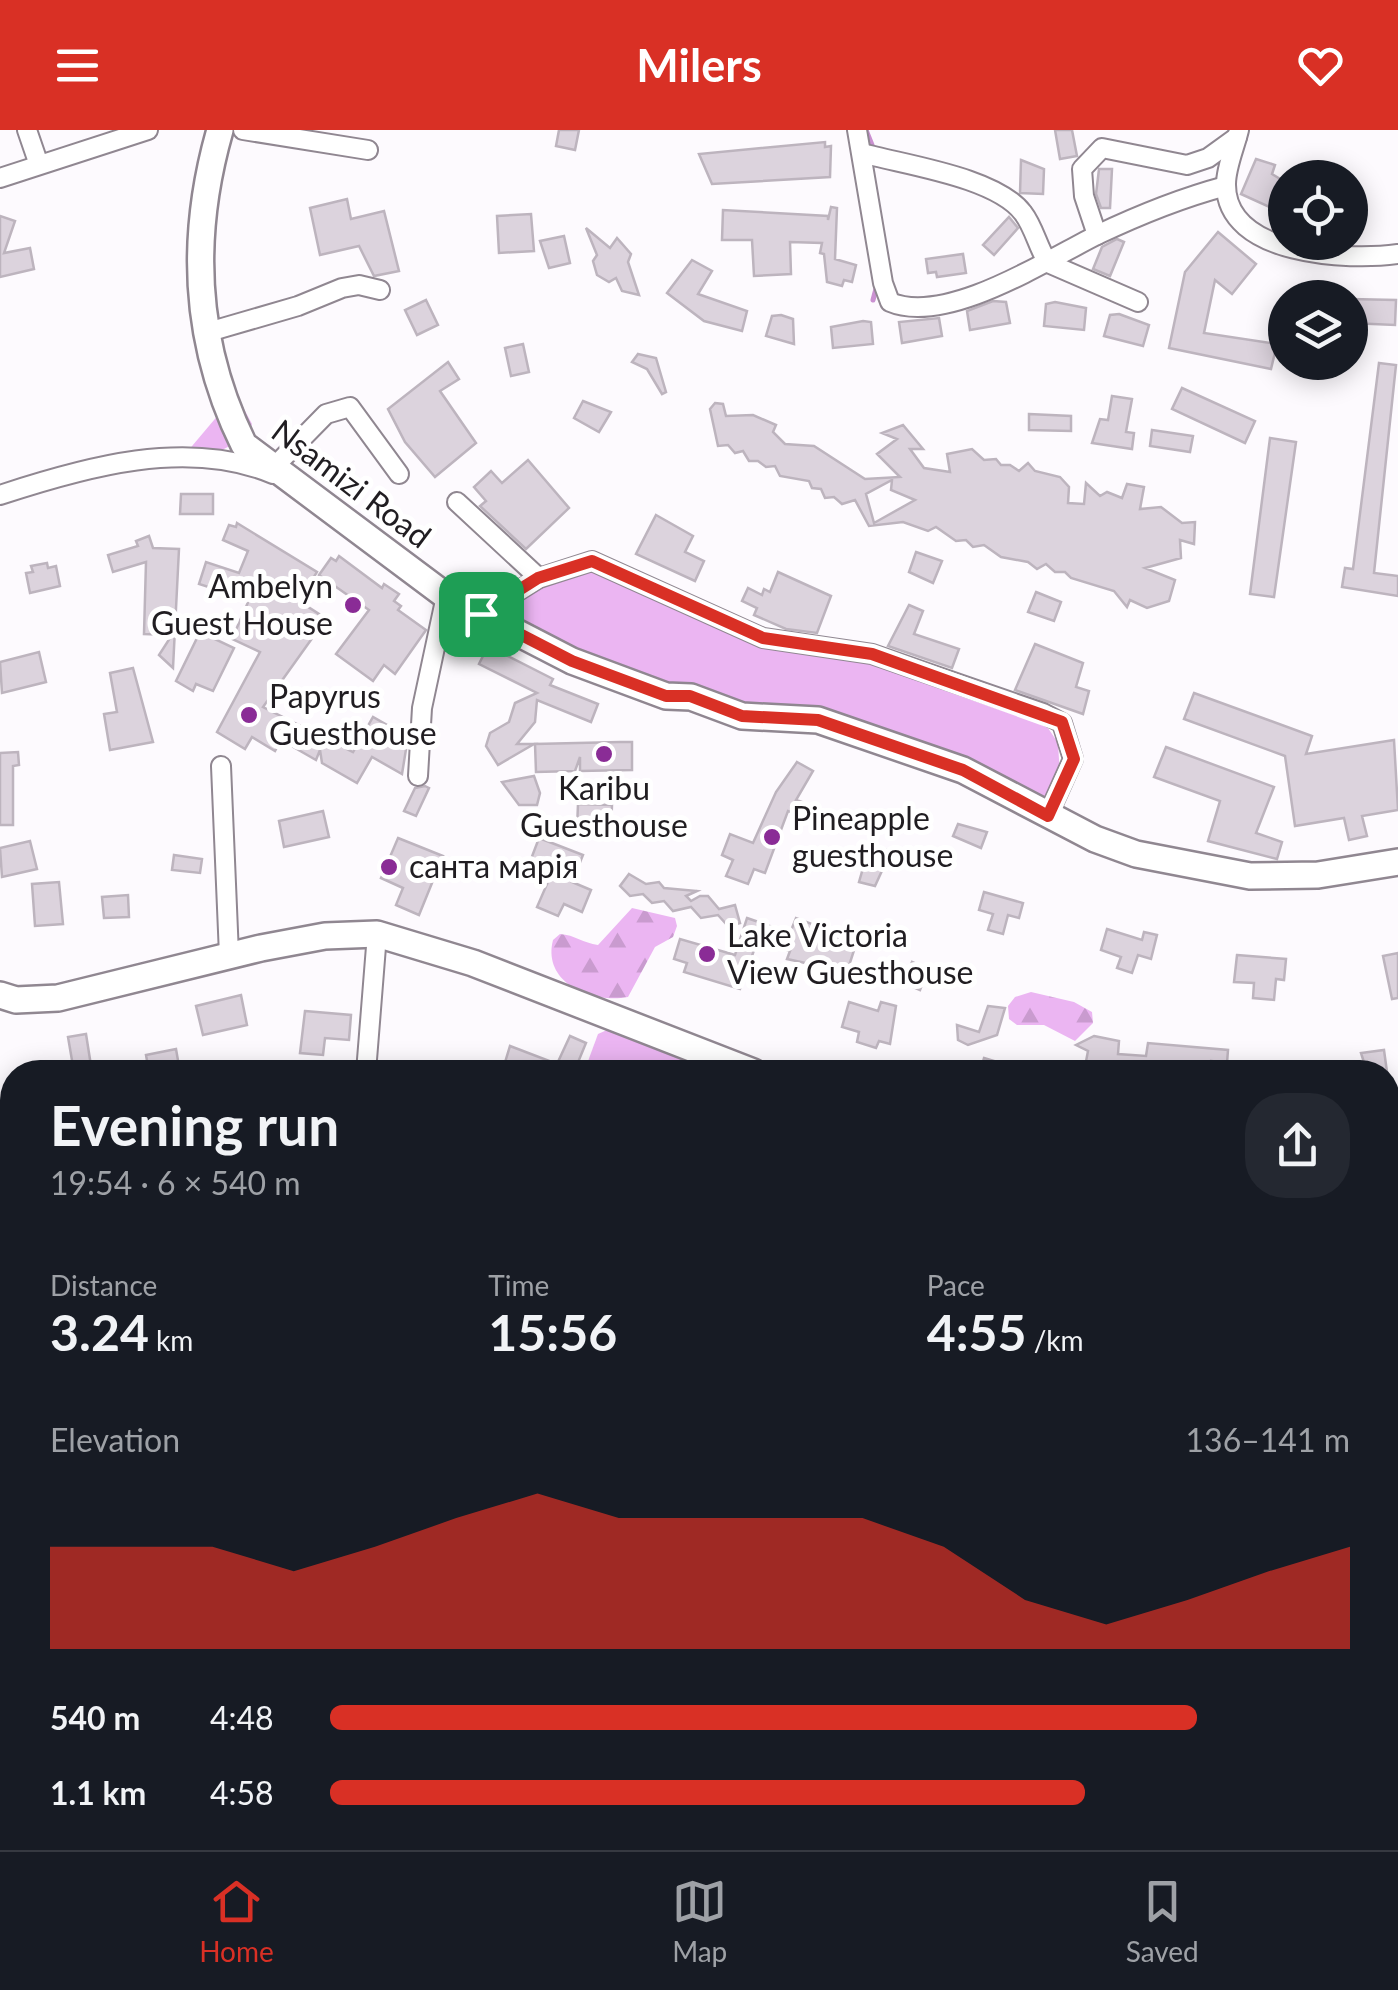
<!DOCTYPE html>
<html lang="en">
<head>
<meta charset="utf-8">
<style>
	:root { --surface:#171b24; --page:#242831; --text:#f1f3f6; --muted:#9ea1a6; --line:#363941; --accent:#d93025 }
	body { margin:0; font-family:Lato,sans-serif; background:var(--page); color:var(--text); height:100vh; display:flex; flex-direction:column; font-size:38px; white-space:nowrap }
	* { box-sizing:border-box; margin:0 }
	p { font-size:32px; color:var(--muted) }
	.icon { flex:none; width:55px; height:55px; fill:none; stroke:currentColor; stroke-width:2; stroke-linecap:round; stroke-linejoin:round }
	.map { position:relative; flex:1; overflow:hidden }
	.side { position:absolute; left:0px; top:930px; width:1400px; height:790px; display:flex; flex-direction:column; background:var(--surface); border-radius:40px 40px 0 0; box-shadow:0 5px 25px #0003 }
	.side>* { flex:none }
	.tools { position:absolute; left:1268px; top:30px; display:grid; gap:20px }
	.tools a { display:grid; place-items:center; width:100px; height:100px; border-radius:50%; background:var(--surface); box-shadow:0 5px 25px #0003; font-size:50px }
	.pin { position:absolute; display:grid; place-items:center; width:85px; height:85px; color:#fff; margin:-42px; border-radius:20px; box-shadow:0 5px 15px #0006 }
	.round { display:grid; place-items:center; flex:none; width:105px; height:105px; border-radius:40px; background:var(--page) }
	.summary { display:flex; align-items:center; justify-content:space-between; height:170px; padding:0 50px }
	h1 { font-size:55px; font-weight:700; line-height:75px }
	.figures { display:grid; grid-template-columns:repeat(3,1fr); gap:15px; height:170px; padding:10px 50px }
	.figures div { display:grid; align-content:center }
	.figures b { font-size:50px; font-weight:700 }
	.figures small { font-size:28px; font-weight:400 }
	.figures p { font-size:28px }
	.chart { height:280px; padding:20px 50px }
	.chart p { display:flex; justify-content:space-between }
	.chart svg { width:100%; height:180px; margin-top:10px; fill:var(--accent); opacity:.7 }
	ul { padding:0 50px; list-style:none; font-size:32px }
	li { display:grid; grid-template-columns:160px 120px 1fr; align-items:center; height:75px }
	li i { height:25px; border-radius:12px; background:var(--accent) }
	header { display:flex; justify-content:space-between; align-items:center; height:130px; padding:0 50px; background:var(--accent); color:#fff; font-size:45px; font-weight:700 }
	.dock { display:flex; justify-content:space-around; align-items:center; height:140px; border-top:2px solid var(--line); background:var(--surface); font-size:28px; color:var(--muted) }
	.dock a { display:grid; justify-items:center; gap:5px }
	.dock .current { color:var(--accent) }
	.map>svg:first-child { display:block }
	.grass { fill:#ebb5f2 }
	.forest { fill:url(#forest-firs) }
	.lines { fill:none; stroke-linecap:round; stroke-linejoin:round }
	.stream { stroke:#ca90d1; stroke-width:5 }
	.building { fill:#dcd3dd; stroke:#bdb4be; stroke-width:2.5; fill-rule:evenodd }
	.street-casing { stroke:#908791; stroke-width:22 }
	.secondary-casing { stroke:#908791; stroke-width:30 }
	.street { stroke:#fff; stroke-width:18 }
	.secondary { stroke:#fff; stroke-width:25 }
	.route-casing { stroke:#fff; stroke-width:20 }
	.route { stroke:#d93025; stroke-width:12 }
	.poi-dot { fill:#8a2c96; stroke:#fff; stroke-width:4 }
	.labels { text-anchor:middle; stroke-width:10; stroke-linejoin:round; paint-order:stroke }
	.street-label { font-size:32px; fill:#201d21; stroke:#fff }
	.poi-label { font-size:32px; fill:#201d21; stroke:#fff; text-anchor:start }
</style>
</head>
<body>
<header><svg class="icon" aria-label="menu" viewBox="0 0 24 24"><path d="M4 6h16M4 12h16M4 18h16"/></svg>Milers<svg class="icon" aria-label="heart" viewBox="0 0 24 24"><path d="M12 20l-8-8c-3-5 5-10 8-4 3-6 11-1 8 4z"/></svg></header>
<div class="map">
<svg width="1398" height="1720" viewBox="0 0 1398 1720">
	<defs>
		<pattern id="forest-firs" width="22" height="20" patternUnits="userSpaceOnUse" patternTransform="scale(2.5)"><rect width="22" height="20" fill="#ebb5f2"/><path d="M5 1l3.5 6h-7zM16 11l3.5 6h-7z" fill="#c99bcf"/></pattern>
	</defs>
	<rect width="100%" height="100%" fill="#fdfafe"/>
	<!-- grass -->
	<g class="grass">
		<polygon points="236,264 252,294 247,307 222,320 187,322"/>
		<polygon points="584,426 791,516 845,525 1040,586 1058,613 1062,680 970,640 683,563 544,507 496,483 499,472 564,429"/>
		<polygon points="607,900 698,930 694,942 584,942 598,904"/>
	</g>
	<!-- forest -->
	<g class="forest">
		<path d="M632 778 675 788 677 796 673 807 655 817 628 867C592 874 542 853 553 810L560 804C575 805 583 813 598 815Z"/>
		<polygon points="1031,862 1074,872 1092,882 1093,893 1075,911 1044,895 1017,895 1009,889 1008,876 1015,867"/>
	</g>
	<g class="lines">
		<!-- stream -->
		<g class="stream">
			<polyline points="866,0 872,15"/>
			<polyline points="873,170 877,155"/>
		</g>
	</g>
	<!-- building -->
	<g class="building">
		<polygon points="559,0 579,0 575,20 556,16"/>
		<polygon points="1055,0 1072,0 1077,26 1060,29"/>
		<polygon points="825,12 825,17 831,16 830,47 712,54 699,24"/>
		<polygon points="1256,29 1275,35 1272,44 1285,52 1285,84 1241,64"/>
		<polygon points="1021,30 1044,39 1043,64 1020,63"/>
		<polygon points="1099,39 1112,39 1110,78 1101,78 1096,64"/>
		<polygon points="347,69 351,89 384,81 399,141 374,146 359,116 320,125 310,78"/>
		<polygon points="831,77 837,78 835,129 856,135 852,152 844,150 842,156 827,152 824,124 820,123 822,113 790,112 791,144 754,146 752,110 722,110 723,80 828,86 828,90"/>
		<polygon points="531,84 534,121 499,123 497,86"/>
		<polygon points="0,86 15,91 4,123 30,118 34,139 0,147"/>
		<polygon points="1009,87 1018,98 994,125 983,115"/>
		<polygon points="586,98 610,118 617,108 631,124 628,132 639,165 622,161 616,148 609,152 597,145 593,131 597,125"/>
		<polygon points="1218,102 1256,134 1232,164 1215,150 1204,203 1277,214 1271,239 1169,218 1185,142"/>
		<polygon points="564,106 570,133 549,138 540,111"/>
		<polygon points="1117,109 1124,112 1110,146 1093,139 1102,117"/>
		<polygon points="963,124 966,143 937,147 936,142 928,143 926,129"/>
		<polygon points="692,130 712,141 698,164 747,181 742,201 704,191 667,163"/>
		<polygon points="1350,169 1396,170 1395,195 1350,193"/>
		<polygon points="426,170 438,195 417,205 405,180"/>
		<polygon points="993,171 1006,172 1010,193 970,200 967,181"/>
		<polygon points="1055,172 1086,178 1084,200 1044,196 1046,174"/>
		<polygon points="1119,184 1149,195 1143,216 1104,206 1110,185"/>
		<polygon points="781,185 793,189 794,214 766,206 772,186"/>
		<polygon points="939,188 942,206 902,213 899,192"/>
		<polygon points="863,191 871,192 873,214 833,218 831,197"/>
		<polygon points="523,214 529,242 511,246 505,218"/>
		<polygon points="638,224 656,228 666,262 662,264 647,239 632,232"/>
		<polygon points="448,232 459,249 440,261 476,313 435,347 405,312 388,279"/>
		<polygon points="1379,233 1396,235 1374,443 1398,446 1398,466 1342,457 1345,438 1353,439"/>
		<polygon points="1182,258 1255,291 1245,313 1172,279"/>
		<polygon points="1112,266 1132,269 1126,302 1134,303 1132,319 1092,313 1100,289 1108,290"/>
		<polygon points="583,271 611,282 599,302 574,288"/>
		<path d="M715 273 723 274 726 286 753 285 776 295 773 302 785 314 814 316 865 349 900 347 877 324 897 309 882 303 903 295 923 319H910L924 338 950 342 947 324 972 319 984 330 996 329 1001 335H1010L1019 341 1028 333 1035 341 1060 347 1069 357 1068 373 1084 374 1086 353 1100 366 1107 362 1122 368 1127 354 1144 357 1140 379 1161 377 1182 393 1195 392 1194 414 1180 410 1181 428 1145 438 1175 450 1169 471 1147 478 1130 470 1127 477 1114 461 1071 448 1065 442H1055L1046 434 1037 439 1028 432 1001 427 984 415 973 417 966 410 956 411 936 397 928 401 903 392 869 396 855 370 842 374 834 367 825 368 821 359 812 358 809 351 780 346 775 336 766 337 758 331H749L743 321 735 323 728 315 718 316 710 279ZM892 350 891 360 915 370 874 393 866 364Z"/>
		<polygon points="1029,284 1071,286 1071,301 1029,300"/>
		<polygon points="1152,300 1193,306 1190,322 1150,316"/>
		<polygon points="1270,308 1296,312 1274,467 1250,464"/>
		<polygon points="528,330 569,378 526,419 480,376 486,371 474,357 491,341 502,353"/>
		<polygon points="181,364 213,364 213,384 180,384"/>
		<polygon points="656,385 693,406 685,422 704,431 695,451 636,424"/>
		<polygon points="237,393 317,442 299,471 319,484 312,496 318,500 263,577 353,622 373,587 408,607 402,644 372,627 357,653 322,633 320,620 316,630 281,610 275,621 252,607 245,619 217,602 260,522 232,509 249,470 199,454 206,432 239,443 248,421 223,410 229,395 236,397"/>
		<polygon points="149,406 153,418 179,419 173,538 159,525 172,505 144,504 146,432 113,442 108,425 138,416 136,411"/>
		<polygon points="916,422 942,431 933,453 909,442"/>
		<polygon points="339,426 382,458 384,454 399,464 394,471 401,476 398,480 426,500 395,544 384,535 373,551 336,524 369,480 319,445 331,428 336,431"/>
		<polygon points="47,433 48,438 56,436 60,456 30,463 26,443 33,442 31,436"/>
		<polygon points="778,442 831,466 817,503 786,499 754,485 757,478 742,471 748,458 762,465 764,459 770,462"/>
		<polygon points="1036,462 1061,472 1054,491 1028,482"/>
		<polygon points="909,475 923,481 914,504 959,519 952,538 888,516"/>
		<polygon points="200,502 234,518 213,561 196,554 193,561 176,551"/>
		<polygon points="1035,514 1083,533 1076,557 1089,561 1083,584 1015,560"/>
		<polygon points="488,516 553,549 550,555 598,574 591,592 537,570 535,592 517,614 534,614 498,635 486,616 490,603 509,592 515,573 537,563 479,534"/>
		<polygon points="39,522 46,552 2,563 0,532"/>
		<polygon points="133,538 153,612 110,620 104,584 117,582 110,543"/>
		<polygon points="1194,563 1312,606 1306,624 1394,610 1398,680 1362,686 1367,706 1349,710 1344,688 1295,696 1285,626 1184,589"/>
		<polygon points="620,612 632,612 632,640 580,641 580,627 575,641 536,642 535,614"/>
		<polygon points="1166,617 1274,657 1256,703 1282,712 1277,729 1208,711 1220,671 1154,647"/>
		<polygon points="18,622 19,635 13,636 13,695 0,695 0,623"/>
		<polygon points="797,632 813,641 796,670 802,672 798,684 788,681 765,743 754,739 748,754 726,746 733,730 722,725 730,704 753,713 776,662"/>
		<polygon points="534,646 540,663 537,675 519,675 502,652"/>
		<polygon points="425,656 429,658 416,686 404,681 415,658"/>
		<polygon points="578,674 612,675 611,700 577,699"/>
		<polygon points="323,681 329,707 284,717 279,691"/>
		<polygon points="958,694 987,702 981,718 953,706"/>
		<polygon points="398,708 443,726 419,785 396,775 403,758 381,748"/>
		<polygon points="539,708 583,725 572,752 591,760 582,782 564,774 558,786 537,777 554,738 531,729"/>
		<polygon points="30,711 37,739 2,747 0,718"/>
		<polygon points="865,713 891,721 875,756 859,752 863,738 845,733 849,720 861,723"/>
		<polygon points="174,725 202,729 200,743 172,740"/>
		<polygon points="629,744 646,754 659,752 664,758 697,761 686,766 691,771 700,766 708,766 719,779 735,775 740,793 728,796 718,785 701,788 691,777 673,781 664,771 652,773 643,764 630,766 620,756"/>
		<polygon points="59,752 63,794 35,796 32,754"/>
		<polygon points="984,762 1023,773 1019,788 1008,785 1003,804 988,800 993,784 979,780"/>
		<polygon points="128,765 129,787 104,788 102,767"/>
		<polygon points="747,788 790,803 796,788 857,811 847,842 787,829 790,821 757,812 740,859 684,842 687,833 674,829 680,809 735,825"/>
		<polygon points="1107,799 1142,810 1144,802 1157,805 1151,829 1138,825 1132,843 1117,838 1121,827 1101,820"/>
		<polygon points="1398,823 1398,868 1392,869 1383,826"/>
		<polygon points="1237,825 1286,829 1284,850 1276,849 1274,870 1253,868 1254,853 1234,852"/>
		<polygon points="912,832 928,839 920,860 904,853"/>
		<polygon points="241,865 247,895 203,905 196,876"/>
		<polygon points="849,872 878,881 881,872 896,876 890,914 879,911 876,918 857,912 859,902 842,897"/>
		<polygon points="988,876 1005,878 997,905 968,915 958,910 957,895 979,902"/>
		<polygon points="305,881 351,885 349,910 325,908 323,925 300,923"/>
		<polygon points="86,904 92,942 74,942 68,907"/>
		<polygon points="570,906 586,913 574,942 503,939 510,916 557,934"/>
		<polygon points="1094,906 1119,911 1118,924 1146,926 1148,913 1228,920 1227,933 1211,931 1209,942 1084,942 1088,921 1076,915"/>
		<polygon points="176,919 180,942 149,942 146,925"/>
		<polygon points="1384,920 1387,942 1367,942 1361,923"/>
		<polygon points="984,928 1020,939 1019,942 980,942"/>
		<polygon points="0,1046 12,1048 7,1092 0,1092"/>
		<polygon points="0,1294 12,1296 12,1325 0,1323"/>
		<polygon points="0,1639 12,1644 1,1685 0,1684"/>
		<polygon points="554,1708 589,1708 619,1720 549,1720"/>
		<polygon points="641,1708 687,1710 687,1720 640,1720"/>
		<polygon points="1164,1708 1194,1708 1195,1719 1165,1720"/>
		<polygon points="1311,1708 1360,1708 1360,1716 1313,1720"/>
	</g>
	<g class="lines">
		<defs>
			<g id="street">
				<polyline points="27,0 38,32"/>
				<polyline points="243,0 368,20"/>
				<path d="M857 0 883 153 890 172C946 196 1047 130 1097 105 1139 85 1181 68 1226 56"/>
				<path d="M1239 0C1235 17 1226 37 1226 54 1225 126 1349 131 1398 124"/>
				<path d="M862 23C905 35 996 47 1023 83 1034 97 1038 118 1048 133L1138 172"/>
				<polyline points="0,48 148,0"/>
				<polyline points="1097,105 1084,66 1082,39 1102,18 1187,35 1208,28 1237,7"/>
				<polyline points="205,203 298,176 342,158 359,155 380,160"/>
				<polyline points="274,337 326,284 350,277 399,344"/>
				<path d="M0 365C85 337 187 308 273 344"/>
				<polyline points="457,372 539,448"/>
				<polyline points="481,484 539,448 592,431 763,508 872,524 1043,583 1062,593 1073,629 1048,685"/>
				<polyline points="221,636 229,825"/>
				<polyline points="418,646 422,578 446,466"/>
				<polyline points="366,942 377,804"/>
				<polyline points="0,1140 12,1166"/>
				<polyline points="0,1405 12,1406"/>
				<polyline points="1388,1602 1398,1599"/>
				<polyline points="1038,1708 1079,1720"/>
				<polyline points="81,1720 81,1708"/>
				<polyline points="924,1720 925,1708"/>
				<polyline points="1213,1720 1217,1708"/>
			</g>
			<g id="secondary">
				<path d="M220 0C189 108 194 214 244 315L446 466 572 531 666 566 691 567 742 586 818 590 963 640 1095 709 1136 724 1250 746 1318 745 1398 732"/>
				<polyline points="0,865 16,870 58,868 261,818 325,806 377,804 473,833 753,942"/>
				<polyline points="1388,1074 1398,1073"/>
			</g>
		</defs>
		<!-- street casing -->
		<use href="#street" class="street-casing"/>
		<!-- secondary casing -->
		<use href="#secondary" class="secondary-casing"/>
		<!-- street -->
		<use href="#street" class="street"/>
		<!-- secondary -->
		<use href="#secondary" class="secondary"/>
	</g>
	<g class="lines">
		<defs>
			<polygon id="route" points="592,431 763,508 872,524 1062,592 1074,629 1048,686 963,640 818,590 742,586 690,566 666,566 572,531 481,484 538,448"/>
		</defs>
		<!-- route casing -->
		<use href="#route" class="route-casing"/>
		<!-- route -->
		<use href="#route" class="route"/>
	</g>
	<!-- markers -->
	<g class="poi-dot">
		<circle cx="353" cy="475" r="10"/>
		<circle cx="249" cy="585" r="10"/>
		<circle cx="604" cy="624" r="10"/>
		<circle cx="772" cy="707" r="10"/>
		<circle cx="389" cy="737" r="10"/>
		<circle cx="707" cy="824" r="10"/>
	</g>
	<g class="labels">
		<!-- street labels -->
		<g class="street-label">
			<text transform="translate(351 354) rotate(37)" y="11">Nsamizi Road</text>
		</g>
		<!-- poi labels -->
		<g class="poi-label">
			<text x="333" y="468" text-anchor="end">Ambelyn<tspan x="333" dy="37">Guest House</tspan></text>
			<text x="269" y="578">Papyrus<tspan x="269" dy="37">Guesthouse</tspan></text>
			<text x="604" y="670" text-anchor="middle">Karibu<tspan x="604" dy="37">Guesthouse</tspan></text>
			<text x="792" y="700">Pineapple<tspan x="792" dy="37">guesthouse</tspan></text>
			<text x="409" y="748">санта марія</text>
			<text x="727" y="817">Lake Victoria<tspan x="727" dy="37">View Guesthouse</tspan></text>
		</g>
	</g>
</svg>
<div class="tools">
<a><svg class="icon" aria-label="locate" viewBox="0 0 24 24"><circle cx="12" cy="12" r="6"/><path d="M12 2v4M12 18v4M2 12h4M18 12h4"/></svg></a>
<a><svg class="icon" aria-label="layers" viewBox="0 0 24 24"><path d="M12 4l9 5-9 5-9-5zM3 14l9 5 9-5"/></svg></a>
</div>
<div class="pin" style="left:481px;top:484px;background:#1e9e55"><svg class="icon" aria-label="arrive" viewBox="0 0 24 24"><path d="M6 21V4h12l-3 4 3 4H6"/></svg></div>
<section class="side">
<div class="summary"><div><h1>Evening run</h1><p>19:54 · 6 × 540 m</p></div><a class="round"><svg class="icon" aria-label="share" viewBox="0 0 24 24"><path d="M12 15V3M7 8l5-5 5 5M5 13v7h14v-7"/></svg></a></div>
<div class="figures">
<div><p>Distance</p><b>3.24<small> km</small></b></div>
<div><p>Time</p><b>15:56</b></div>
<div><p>Pace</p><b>4:55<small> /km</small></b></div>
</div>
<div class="chart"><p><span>Elevation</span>136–141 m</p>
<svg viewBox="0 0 160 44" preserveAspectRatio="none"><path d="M0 44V19L10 19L20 19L30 25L40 19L50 12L60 6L70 12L80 12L90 12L100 12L110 19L120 32L130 38L140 32L150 25L160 19V44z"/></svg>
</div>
<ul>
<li><b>540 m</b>4:48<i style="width:85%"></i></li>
<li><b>1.1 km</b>4:58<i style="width:74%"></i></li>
</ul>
</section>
</div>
<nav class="dock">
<a class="current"><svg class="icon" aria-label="home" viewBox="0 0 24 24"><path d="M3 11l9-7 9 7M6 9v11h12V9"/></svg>Home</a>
<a><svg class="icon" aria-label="map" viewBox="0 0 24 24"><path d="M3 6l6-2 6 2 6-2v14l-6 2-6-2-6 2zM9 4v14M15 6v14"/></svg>Map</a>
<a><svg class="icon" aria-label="saved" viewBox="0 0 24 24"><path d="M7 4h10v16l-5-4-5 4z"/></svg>Saved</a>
</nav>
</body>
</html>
